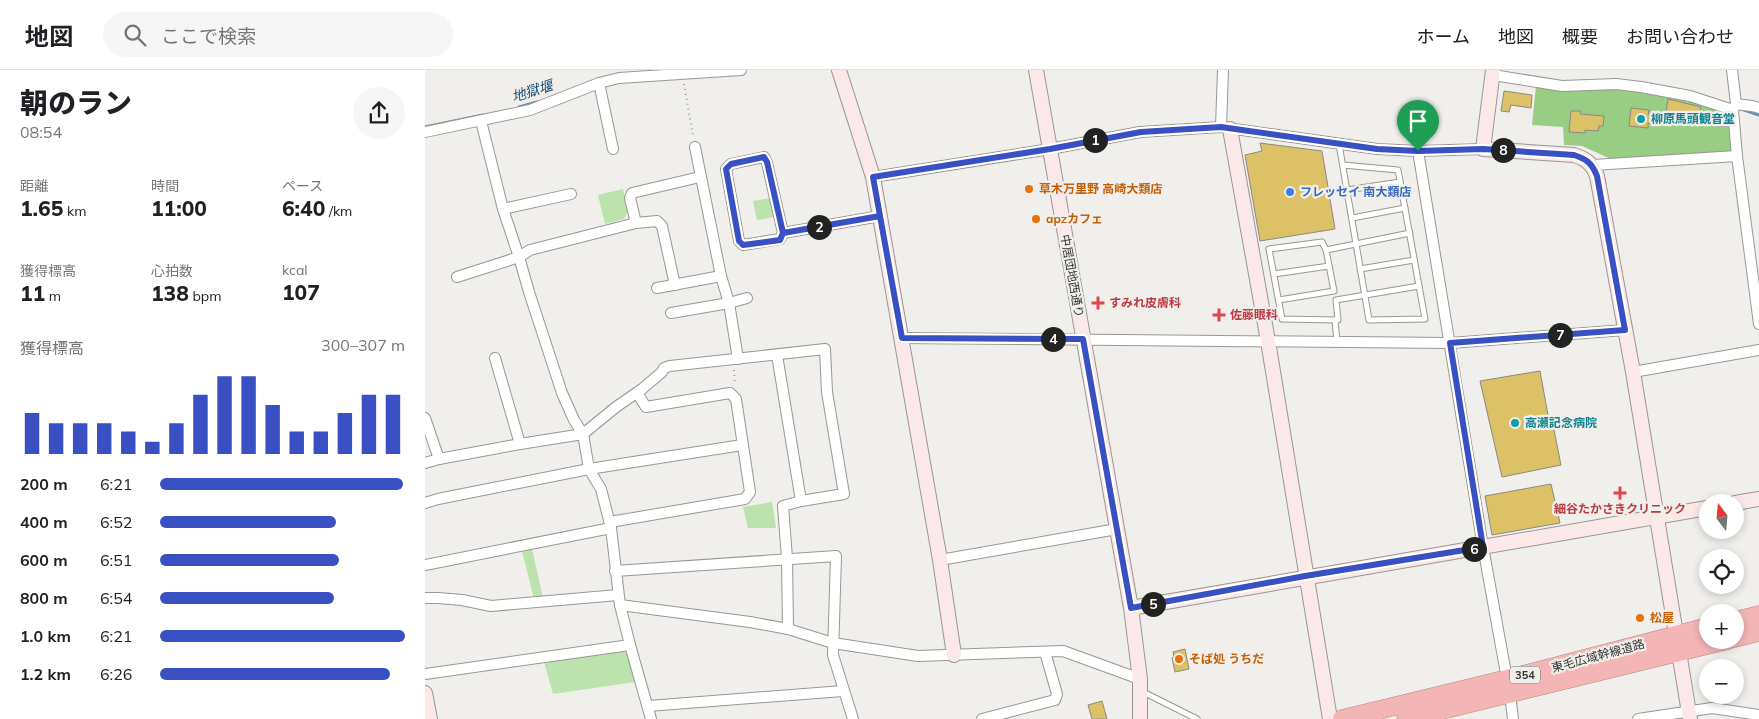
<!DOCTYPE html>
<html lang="ja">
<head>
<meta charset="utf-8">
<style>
	:root { --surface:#fff; --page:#f6f6f6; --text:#202124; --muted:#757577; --line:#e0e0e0; --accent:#3850c2 }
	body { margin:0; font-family:Mulish,"Noto Sans JP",sans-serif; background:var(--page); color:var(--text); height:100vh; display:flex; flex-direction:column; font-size:19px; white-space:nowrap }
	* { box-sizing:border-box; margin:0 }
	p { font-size:16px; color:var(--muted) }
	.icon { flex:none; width:28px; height:28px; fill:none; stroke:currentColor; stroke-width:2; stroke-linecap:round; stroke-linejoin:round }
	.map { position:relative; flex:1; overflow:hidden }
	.drawer { display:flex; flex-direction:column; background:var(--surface); width:425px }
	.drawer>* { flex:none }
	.needle { width:32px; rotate:344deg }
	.buttons { position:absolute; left:1274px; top:424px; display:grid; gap:10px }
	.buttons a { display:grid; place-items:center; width:45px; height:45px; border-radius:50%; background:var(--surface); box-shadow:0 2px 8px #0003; font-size:25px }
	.pin { position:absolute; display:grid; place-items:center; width:42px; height:42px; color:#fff; margin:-51px -21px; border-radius:50% 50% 50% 0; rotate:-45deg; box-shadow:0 0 5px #0007 }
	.pin .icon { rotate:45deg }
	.km { position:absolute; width:25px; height:25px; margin:-12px; border-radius:50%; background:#222; color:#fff; font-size:14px; line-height:25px; text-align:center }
	.round { display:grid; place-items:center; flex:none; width:52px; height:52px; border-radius:26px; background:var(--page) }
	.summary { display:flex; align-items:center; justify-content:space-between; height:85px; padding:0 20px }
	h1 { font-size:28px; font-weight:800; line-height:38px }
	.metrics { display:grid; grid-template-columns:repeat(3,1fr); gap:8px; height:85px; padding:5px 20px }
	.metrics div { display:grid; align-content:center }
	.metrics b { font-size:21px; font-weight:800 }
	.metrics small { font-size:14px; font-weight:400 }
	.metrics p { font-size:14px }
	.chart { height:140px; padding:10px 20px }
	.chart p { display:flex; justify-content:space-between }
	.chart svg { width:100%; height:90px; margin-top:5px; stroke:var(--accent); stroke-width:6 }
	ul { padding:0 20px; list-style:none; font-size:16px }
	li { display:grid; grid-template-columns:80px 60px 1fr; align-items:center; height:38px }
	li i { height:12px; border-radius:6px; background:var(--accent) }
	header { display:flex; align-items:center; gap:30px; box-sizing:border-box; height:70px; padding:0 25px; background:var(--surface); border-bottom:1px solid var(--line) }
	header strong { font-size:24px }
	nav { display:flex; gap:28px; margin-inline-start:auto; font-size:18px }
	.search { width:350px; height:45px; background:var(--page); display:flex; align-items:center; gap:12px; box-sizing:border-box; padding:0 18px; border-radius:28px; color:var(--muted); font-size:19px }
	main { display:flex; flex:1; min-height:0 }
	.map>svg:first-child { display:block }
	.green { fill:#bce2ad }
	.forest { fill:#98cd83 }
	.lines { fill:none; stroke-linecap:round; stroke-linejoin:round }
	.stream { stroke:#6091bc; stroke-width:3 }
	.building { fill:#dcc167; stroke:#8a8985 }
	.lane-casing { stroke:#989794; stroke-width:7 }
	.street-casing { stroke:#989794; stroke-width:12 }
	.secondary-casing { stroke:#989794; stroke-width:16 }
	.highway-casing { stroke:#b08888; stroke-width:19 }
	.path { stroke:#9f9e9b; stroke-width:2; stroke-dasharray:1 4; stroke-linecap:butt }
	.lane { stroke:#fff; stroke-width:5 }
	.street { stroke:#fff; stroke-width:10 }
	.secondary { stroke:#fbe9e9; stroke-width:14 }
	.highway { stroke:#f3b5b5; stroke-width:18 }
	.route-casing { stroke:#fff; stroke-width:10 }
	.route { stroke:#3850c2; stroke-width:6 }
	.culture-dot { fill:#0f9aa8; stroke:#f0efeb; stroke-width:2 }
	.food-dot { fill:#e8710a; stroke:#f0efeb; stroke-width:2 }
	.shop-dot { fill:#3f7fe0; stroke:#f0efeb; stroke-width:2 }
	.health-dot { fill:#e0444e; stroke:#f0efeb; stroke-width:2 }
	.labels { text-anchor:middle; stroke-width:4.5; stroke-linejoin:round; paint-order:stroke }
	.shield { fill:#f0efeb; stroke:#6d6c6a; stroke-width:1 }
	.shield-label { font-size:11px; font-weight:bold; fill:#353433 }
	.culture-label { font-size:12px; font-weight:bold; fill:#0d838f; stroke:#f0efeb; text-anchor:start }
	.food-label { font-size:12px; font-weight:bold; fill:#c56008; stroke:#f0efeb; text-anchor:start }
	.shop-label { font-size:12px; font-weight:bold; fill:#366cbe; stroke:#f0efeb; text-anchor:start }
	.street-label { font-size:12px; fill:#353433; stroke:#f0efeb }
	.health-label { font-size:12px; font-weight:bold; fill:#be3a42; stroke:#f0efeb; text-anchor:start }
	.water-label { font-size:14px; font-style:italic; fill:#20517a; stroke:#f0efeb }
</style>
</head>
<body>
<header>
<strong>地図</strong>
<div class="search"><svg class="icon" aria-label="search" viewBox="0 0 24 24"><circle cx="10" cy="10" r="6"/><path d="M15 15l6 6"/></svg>ここで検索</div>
<nav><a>ホーム</a><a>地図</a><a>概要</a><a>お問い合わせ</a></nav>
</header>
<main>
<section class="drawer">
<div class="summary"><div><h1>朝のラン</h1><p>08:54</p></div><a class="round"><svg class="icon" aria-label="share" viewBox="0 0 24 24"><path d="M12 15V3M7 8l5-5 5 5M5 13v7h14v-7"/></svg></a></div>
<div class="metrics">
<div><p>距離</p><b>1.65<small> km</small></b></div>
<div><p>時間</p><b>11:00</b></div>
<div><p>ペース</p><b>6:40<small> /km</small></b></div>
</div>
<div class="metrics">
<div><p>獲得標高</p><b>11<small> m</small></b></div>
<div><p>心拍数</p><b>138<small> bpm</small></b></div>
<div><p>kcal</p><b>107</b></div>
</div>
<div class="chart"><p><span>獲得標高</span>300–307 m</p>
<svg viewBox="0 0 160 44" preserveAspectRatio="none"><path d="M5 44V24M15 44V29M25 44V29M35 44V29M45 44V33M55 44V38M65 44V29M75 44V15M85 44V6M95 44V6M105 44V20M115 44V33M125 44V33M135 44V24M145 44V15M155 44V15"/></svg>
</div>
<ul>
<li><b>200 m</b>6:21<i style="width:99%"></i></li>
<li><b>400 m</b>6:52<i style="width:72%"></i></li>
<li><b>600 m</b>6:51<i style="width:73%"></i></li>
<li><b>800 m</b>6:54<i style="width:71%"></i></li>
<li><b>1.0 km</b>6:21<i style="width:100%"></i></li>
<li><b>1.2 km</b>6:26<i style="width:94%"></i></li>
</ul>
</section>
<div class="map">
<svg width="1334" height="649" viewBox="0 0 1334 649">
	<rect width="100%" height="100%" fill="#f0efeb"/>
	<!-- green -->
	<g class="green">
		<polygon points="198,119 203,141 199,149 180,154 173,125"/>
		<polygon points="346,128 350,147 332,150 328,131"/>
		<polygon points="347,432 351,458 323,458 318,437"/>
		<polygon points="107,479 118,528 109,529 97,481"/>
		<polygon points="199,581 202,584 210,612 128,624 119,592"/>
	</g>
	<!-- forest -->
	<polygon class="forest" points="1111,16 1188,18 1264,29 1304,42 1307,82 1188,90 1157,76 1139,75 1138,57 1107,55"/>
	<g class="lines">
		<!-- stream -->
		<g class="stream">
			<polyline points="94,37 112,32"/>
			<polyline points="1316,39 1334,45"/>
			<polyline points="0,57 58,45"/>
		</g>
	</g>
	<!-- building -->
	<g class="building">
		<polygon points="1079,21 1107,25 1106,38 1086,35 1084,42 1076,41"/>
		<polygon points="1243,29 1276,37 1274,47 1241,42"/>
		<polygon points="1206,38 1224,40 1223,45 1227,45 1226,53 1223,53 1223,58 1204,56"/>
		<polygon points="1146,41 1156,41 1155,44 1179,46 1178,56 1174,56 1173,61 1160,60 1160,63 1144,62"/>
		<polygon points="835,73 897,81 910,159 835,171 820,85 837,81"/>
		<polygon points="1115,301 1125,356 1128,355 1136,395 1077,407 1055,311"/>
		<polygon points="1126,414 1135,453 1067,465 1060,426"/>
		<polygon points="760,579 764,599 750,602 747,588 749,587 748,582"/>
		<polygon points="677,631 682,649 667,649 663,635"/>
	</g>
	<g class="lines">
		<defs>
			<g id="lane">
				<polyline points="1231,49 1310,54"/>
				<polyline points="914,74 944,250 1000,249 973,100 918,95"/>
				<polyline points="922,120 975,112"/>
				<polyline points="927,148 980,138"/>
				<polyline points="935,199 989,190"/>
				<polyline points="849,204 904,196"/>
				<polyline points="854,230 909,221 901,180"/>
				<polyline points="910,250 857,249 844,179 897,172 901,180 985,163"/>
				<polyline points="912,272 910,250 913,250 911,230 994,216"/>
				<polyline points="718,622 772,649"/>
			</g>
			<g id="street">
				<polyline points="1307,0 1311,34 1308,40 1312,86 1334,254"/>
				<polyline points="1068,5 1137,16 1191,14 1216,17 1265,26 1308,40"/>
				<polyline points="174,13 188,79"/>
				<polyline points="1311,34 1327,36 1334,38"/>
				<polyline points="56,51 78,139 94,187 104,222 137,323 149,350 158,364 164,399 176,419 186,458 195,535 205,575 226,649"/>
				<polyline points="796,57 798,0"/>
				<polyline points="0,62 105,40 174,13 194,8 316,0"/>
				<polyline points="270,77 296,206 304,233 313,289"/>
				<polyline points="993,81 1058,477 1082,609"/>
				<polyline points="1168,95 1312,86"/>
				<polyline points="448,107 625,79 715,62 796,57 952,79 993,81 1058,79"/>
				<polyline points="78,139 146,124"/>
				<polyline points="211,153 205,128 207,123 275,107"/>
				<polyline points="358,163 342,93 339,87 306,94 301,99 314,171 318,175 355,169 358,163 455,146"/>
				<polyline points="32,207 94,187 105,180 211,153 232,151 237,156 250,215"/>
				<polyline points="232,218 296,206"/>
				<polyline points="246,243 304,233 322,228"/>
				<polyline points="477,268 1025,273 1200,260"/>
				<polyline points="352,285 376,431"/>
				<polyline points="70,288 95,374"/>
				<polyline points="1208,302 1334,280"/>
				<polyline points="0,348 14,389"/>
				<polyline points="0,393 14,389 95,374 158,364 191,337 217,319 237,302 239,298 245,296 400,279 402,322 419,424 376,431 358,436 362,488 363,559"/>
				<polyline points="0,433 13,429 164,399 317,375"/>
				<polyline points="185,452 320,429 325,422 311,329 305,323 221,337 212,323"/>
				<polyline points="515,490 692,459"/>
				<polyline points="0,495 186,458"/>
				<polyline points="190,501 411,486 408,585 428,649"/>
				<polyline points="0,528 13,528 37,530 66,536 193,525"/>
				<polyline points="195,535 325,552 363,559 408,573 493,586 638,581 715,609"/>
				<polyline points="0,604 205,575"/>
				<polyline points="1085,624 1088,649"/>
				<polyline points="223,636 418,621"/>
				<polyline points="557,649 630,630 632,624 620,582"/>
				<polyline points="1213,649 1287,638 1334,645"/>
			</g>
			<g id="secondary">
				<polyline points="414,0 448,107 515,490 529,585"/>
				<polyline points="611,0 706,538 715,609 715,649"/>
				<path d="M1068 0 1058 79 1149 85C1161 89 1167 93 1172 106L1208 302 1265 649"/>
				<polyline points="805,59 843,271 905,649"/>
				<polyline points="1310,433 1334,429"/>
				<polyline points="706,538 1282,438"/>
				<polyline points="0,623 5,649"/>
			</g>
			<g id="highway">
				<polyline points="1310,551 1334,545"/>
				<polyline points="1310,568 1334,562"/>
				<polyline points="917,649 1082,609 1282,557"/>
				<polyline points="981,649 1303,570"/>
			</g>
		</defs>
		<!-- lane casing -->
		<use href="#lane" class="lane-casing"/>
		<!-- street casing -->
		<use href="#street" class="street-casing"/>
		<!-- secondary casing -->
		<use href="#secondary" class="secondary-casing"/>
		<!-- highway casing -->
		<use href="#highway" class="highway-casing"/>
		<!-- path -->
		<g class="path">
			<polyline points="259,14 268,66"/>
			<polyline points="309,300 310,315"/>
		</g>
		<!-- lane -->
		<use href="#lane" class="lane"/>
		<!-- street -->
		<use href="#street" class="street"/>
		<!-- secondary -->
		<use href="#secondary" class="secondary"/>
		<!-- highway -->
		<use href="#highway" class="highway"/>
	</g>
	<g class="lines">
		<defs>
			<path id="route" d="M993 81 952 79 796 57 716 62 625 79 448 107 455 146 358 163 342 92 339 87 306 94 301 99 314 171 318 175 355 170 358 163 455 146 477 268 658 269 706 538 880 506 1058 477 1025 273 1200 260 1172 106C1167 93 1161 89 1149 85L1058 79 993 81"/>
		</defs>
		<!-- route casing -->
		<use href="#route" class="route-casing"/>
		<!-- route -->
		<use href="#route" class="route"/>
	</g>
	<!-- markers -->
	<g class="culture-dot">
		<circle cx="1216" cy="49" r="5"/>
		<circle cx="1090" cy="353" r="5"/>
	</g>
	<g class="food-dot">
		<circle cx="604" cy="119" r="5"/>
		<circle cx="611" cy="149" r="5"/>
		<circle cx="1215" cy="548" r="5"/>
		<circle cx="754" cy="589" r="5"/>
	</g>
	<circle class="shop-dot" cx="865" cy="122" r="5"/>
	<g class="health-dot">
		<path d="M670.5 225.5h5v5h5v5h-5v5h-5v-5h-5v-5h5z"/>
		<path d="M791.5 237.5h5v5h5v5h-5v5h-5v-5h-5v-5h5z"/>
		<path d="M1192.5 415.5h5v5h5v5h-5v5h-5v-5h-5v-5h5z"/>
	</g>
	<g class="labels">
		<!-- shield labels -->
		<rect class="shield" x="1085" y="596.5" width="30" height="17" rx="4"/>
		<g class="shield-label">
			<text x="1100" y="609">354</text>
		</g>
		<!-- culture labels -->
		<g class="culture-label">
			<text x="1226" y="53">柳原馬頭観音堂</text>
			<text x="1100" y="357">高瀬記念病院</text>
		</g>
		<!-- food labels -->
		<g class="food-label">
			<text x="614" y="123">草木万里野 高崎大類店</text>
			<text x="621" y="153">apzカフェ</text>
			<text x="1225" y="552">松屋</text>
			<text x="764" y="593">そば処 うちだ</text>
		</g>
		<!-- shop labels -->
		<g class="shop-label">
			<text x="875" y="126">フレッセイ 南大類店</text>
		</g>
		<!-- street labels -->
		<g class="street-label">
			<text transform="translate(647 206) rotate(80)" y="4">中居団地西通り</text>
			<text transform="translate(1173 586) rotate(-15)" y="4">東毛広域幹線道路</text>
		</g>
		<!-- health labels -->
		<g class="health-label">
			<text x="684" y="237">すみれ皮膚科</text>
			<text x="805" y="249">佐藤眼科</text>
			<text x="1195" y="443" text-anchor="middle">細谷たかさきクリニック</text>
		</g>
		<!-- water labels -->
		<g class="water-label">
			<text transform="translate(107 21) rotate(-17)" y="5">地獄堰</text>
		</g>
	</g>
</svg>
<div class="buttons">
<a><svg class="needle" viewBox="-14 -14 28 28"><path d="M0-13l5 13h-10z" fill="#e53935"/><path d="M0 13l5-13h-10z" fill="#757577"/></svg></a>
<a><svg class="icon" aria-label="locate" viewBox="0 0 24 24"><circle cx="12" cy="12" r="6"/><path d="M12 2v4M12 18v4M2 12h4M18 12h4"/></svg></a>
<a>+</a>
<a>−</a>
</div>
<div class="pin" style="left:993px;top:81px;background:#1e9e55"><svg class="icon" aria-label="arrive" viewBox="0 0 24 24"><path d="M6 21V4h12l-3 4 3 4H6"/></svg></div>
<b class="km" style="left:670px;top:70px">1</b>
<b class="km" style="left:394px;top:157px">2</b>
<b class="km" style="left:628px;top:269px">4</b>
<b class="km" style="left:728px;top:534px">5</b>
<b class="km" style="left:1049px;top:479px">6</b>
<b class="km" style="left:1135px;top:265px">7</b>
<b class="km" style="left:1078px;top:80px">8</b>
</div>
</main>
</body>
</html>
